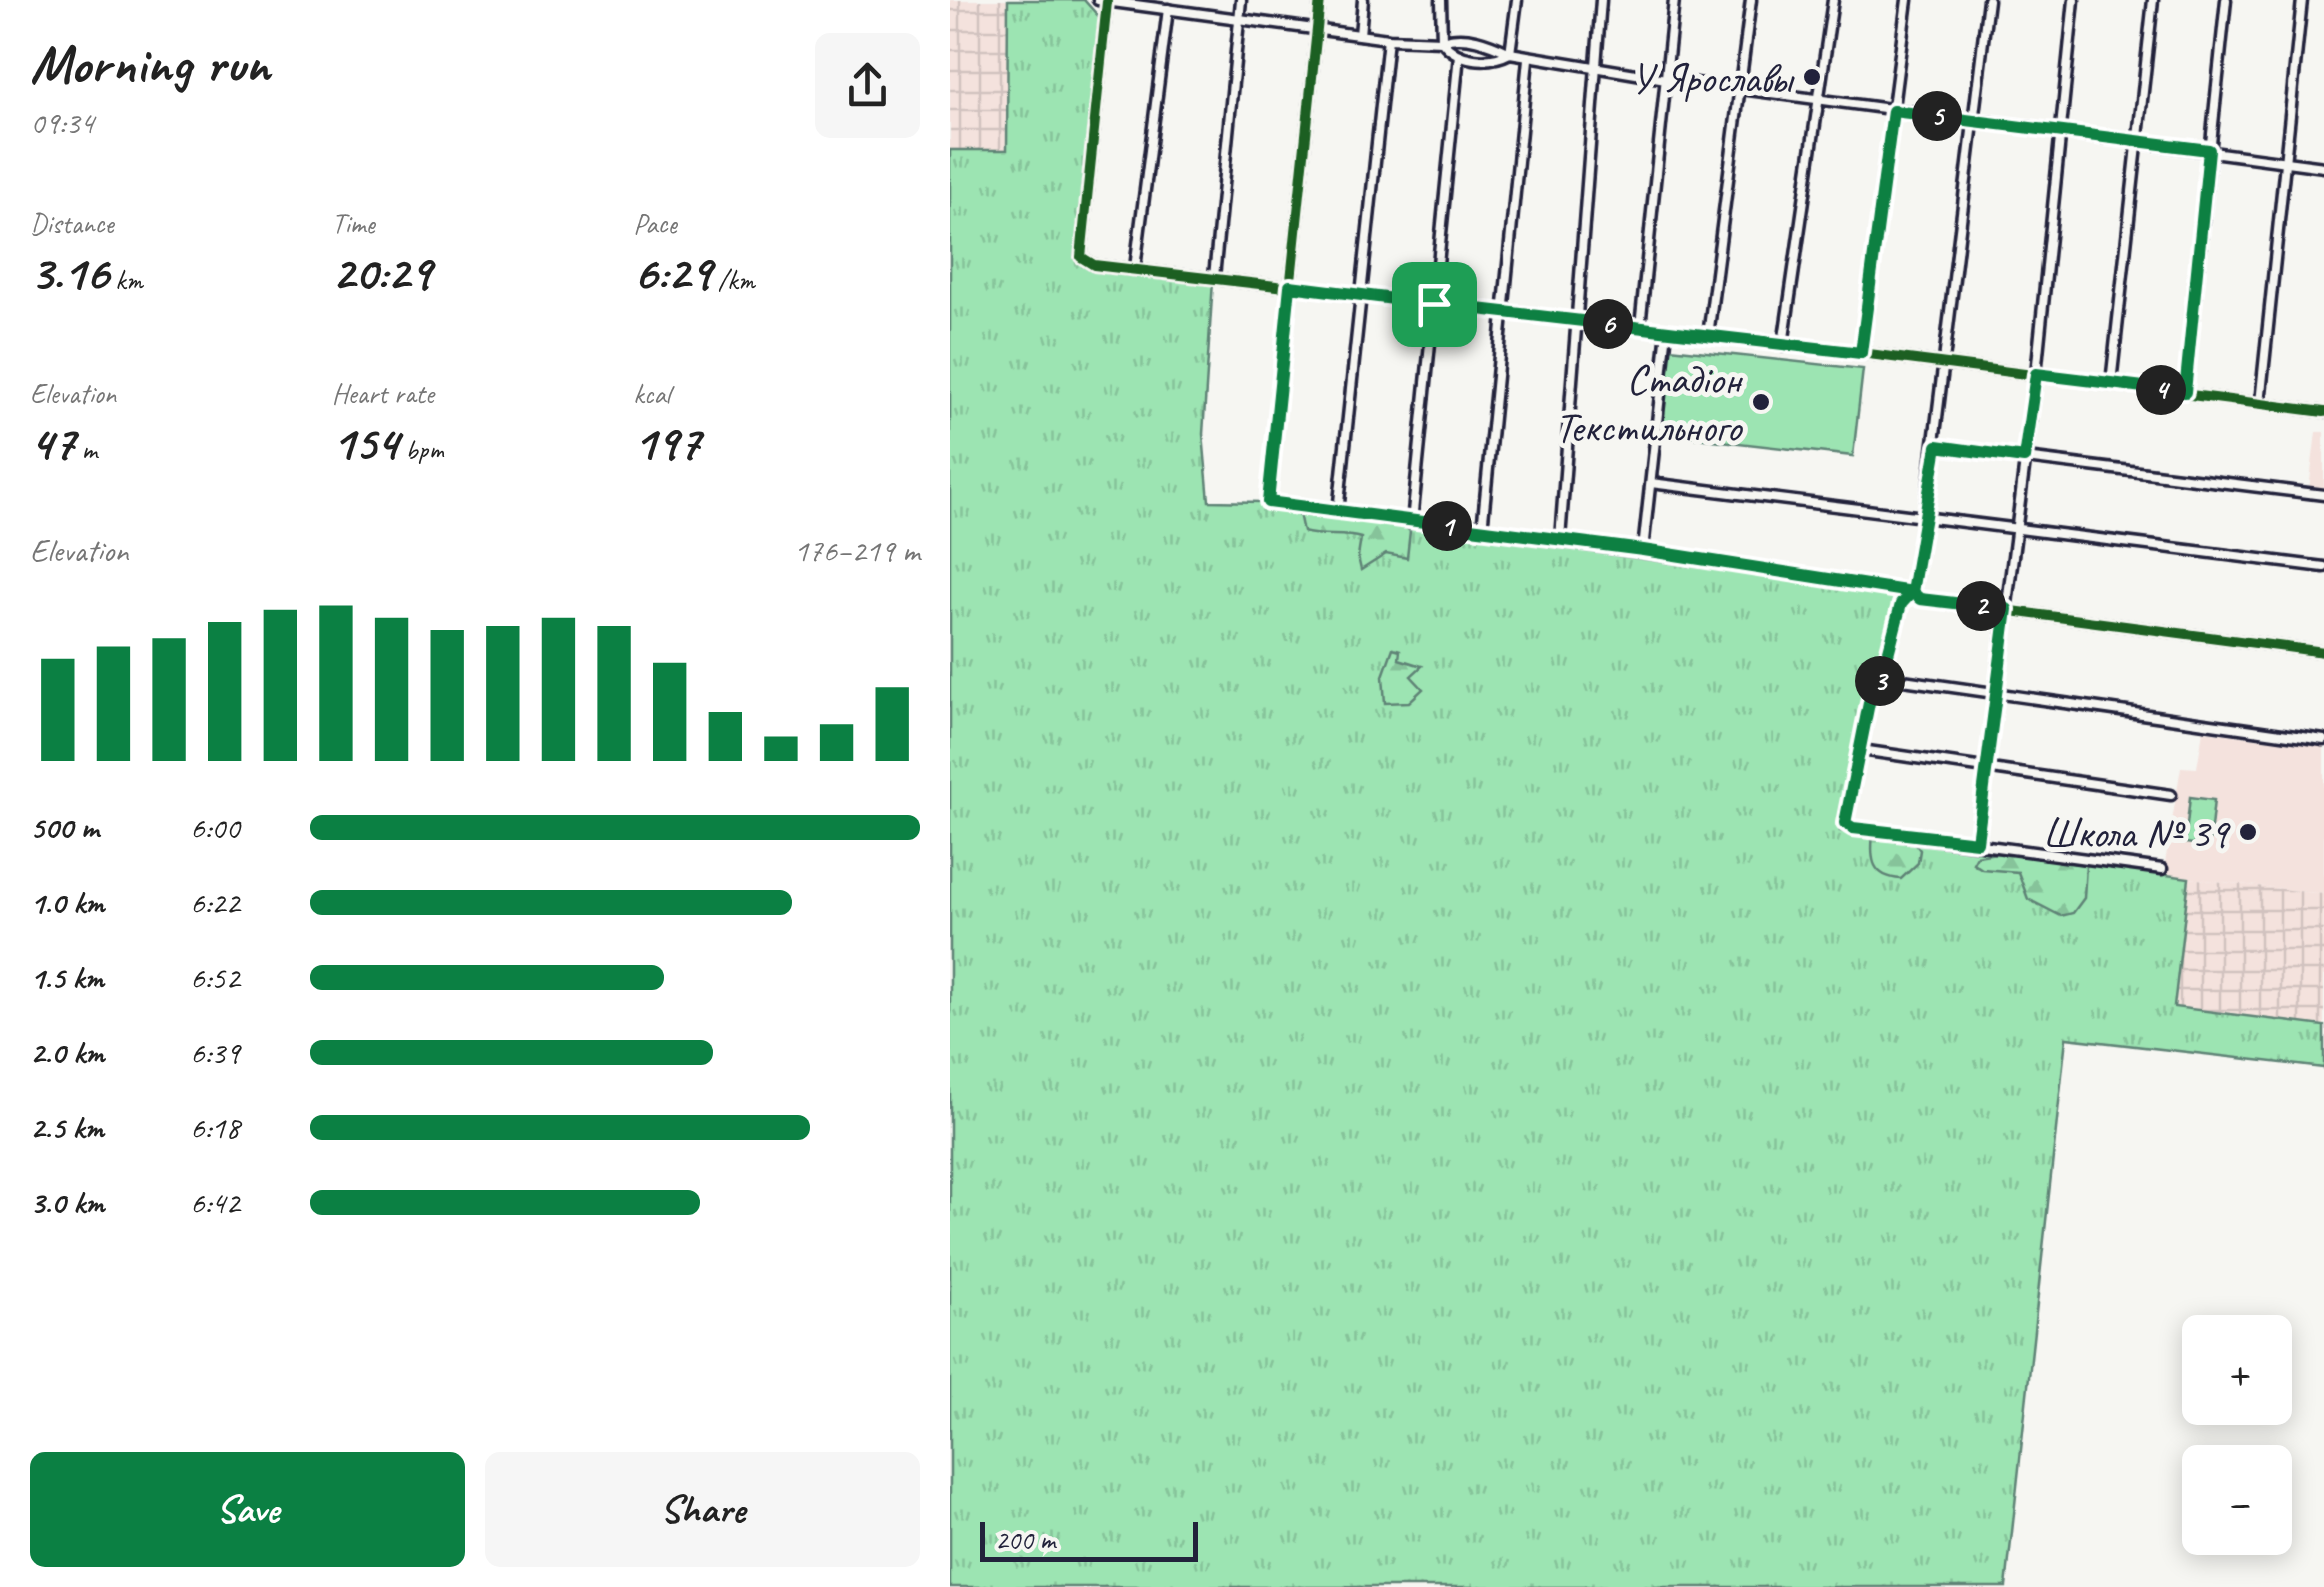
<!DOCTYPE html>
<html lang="en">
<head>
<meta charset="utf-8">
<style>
	:root { --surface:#fff; --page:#f6f6f6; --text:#222; --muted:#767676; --accent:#0b8043 }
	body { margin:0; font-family:Caveat,sans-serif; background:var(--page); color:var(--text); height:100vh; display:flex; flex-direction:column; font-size:38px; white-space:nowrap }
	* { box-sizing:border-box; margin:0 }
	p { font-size:32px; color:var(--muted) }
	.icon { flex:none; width:55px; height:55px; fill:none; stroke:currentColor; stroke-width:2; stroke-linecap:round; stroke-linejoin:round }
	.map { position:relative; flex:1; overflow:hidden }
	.drawer { display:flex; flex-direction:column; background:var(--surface); width:950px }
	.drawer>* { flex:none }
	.tools { position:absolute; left:1232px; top:1315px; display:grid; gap:20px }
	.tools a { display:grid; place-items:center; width:110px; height:110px; border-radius:15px; background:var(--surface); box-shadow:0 5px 25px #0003; font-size:50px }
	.scale { position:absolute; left:30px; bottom:25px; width:218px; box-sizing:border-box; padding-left:10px; border:5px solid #22223b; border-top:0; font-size:28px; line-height:35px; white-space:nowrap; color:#22223b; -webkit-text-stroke:8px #f6f6f2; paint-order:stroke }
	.pin { position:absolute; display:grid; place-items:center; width:85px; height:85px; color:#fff; margin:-42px; border-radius:20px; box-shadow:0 5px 15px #0006 }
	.km { position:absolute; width:50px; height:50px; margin:-25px; border-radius:50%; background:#222; color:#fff; font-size:28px; line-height:50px; text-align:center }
	.round { display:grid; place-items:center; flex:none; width:105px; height:105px; border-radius:15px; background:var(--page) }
	.overview { display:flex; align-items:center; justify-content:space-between; height:170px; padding:0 30px }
	h1 { font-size:55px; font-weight:600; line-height:75px }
	.figures { display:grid; grid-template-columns:repeat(3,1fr); gap:15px; height:170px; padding:10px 30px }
	.figures div { display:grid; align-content:center }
	.figures b { font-size:50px; font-weight:600 }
	.figures small { font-size:28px; font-weight:400 }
	.figures p { font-size:28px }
	.chart { height:280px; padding:20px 30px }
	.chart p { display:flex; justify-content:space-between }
	.chart svg { width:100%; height:180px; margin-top:10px; stroke:var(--accent); stroke-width:6 }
	.cta { display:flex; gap:20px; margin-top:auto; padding:20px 30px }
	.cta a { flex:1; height:115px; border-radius:15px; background:var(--accent); color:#fff; font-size:40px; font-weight:600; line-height:115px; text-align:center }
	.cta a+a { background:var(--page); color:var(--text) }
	ul { padding:0 30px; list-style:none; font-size:32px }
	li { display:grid; grid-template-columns:160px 120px 1fr; align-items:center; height:75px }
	li i { height:25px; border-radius:12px; background:var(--accent) }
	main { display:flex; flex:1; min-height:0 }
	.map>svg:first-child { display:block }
	.built { fill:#f4e2dd }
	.industrial { fill:url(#industrial-grid) }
	.grass { fill:url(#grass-tufts); stroke:#5f8376; stroke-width:2.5 }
	.forest { fill:url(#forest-firs); stroke:#5f8376; stroke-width:2.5 }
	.pitch { fill:#9ce4b2; stroke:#5f8376; stroke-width:2.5 }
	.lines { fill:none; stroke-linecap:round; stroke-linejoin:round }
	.minor-casing { stroke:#22223b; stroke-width:15 }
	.minor { stroke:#f6f6f2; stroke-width:8 }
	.cycleway-casing { stroke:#f6f6f2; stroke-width:16 }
	.cycleway { stroke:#1b5e20; stroke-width:10 }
	.route-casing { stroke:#fff; stroke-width:20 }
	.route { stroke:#0b8043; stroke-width:12 }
	.poi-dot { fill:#22223b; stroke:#f6f6f2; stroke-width:4 }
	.labels { text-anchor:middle; stroke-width:10; stroke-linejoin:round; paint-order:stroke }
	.poi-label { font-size:42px; fill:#22223b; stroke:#f6f6f2; text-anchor:end }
</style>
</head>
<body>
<main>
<section class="drawer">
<div class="overview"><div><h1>Morning run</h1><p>09:34</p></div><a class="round"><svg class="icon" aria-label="share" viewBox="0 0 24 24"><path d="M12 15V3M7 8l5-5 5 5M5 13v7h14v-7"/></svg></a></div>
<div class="figures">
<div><p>Distance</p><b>3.16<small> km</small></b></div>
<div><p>Time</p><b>20:29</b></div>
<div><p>Pace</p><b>6:29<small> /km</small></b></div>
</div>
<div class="figures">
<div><p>Elevation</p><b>47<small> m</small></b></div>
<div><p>Heart rate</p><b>154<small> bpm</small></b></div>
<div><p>kcal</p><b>197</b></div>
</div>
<div class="chart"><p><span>Elevation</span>176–219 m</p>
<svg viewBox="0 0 160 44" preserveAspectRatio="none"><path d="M5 44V19M15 44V16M25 44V14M35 44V10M45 44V7M55 44V6M65 44V9M75 44V12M85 44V11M95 44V9M105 44V11M115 44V20M125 44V32M135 44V38M145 44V35M155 44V26"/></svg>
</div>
<ul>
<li><b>500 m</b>6:00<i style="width:100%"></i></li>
<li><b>1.0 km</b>6:22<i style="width:79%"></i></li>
<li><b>1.5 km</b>6:52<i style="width:58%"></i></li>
<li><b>2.0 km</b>6:39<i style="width:66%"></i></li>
<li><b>2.5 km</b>6:18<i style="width:82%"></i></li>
<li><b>3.0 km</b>6:42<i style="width:64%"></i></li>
</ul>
<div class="cta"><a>Save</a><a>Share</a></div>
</section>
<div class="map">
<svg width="1374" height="1587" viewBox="0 0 1374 1587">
	<defs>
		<pattern id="industrial-grid" width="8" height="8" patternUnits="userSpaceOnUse" patternTransform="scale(2.5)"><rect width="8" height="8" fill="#f4e2dd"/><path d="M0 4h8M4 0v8" fill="none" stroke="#d1c2bf"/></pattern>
		<pattern id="grass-tufts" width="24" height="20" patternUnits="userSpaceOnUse" patternTransform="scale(2.5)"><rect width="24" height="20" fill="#9ce4b2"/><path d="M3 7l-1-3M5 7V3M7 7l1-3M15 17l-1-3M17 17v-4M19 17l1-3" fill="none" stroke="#86c39a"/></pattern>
		<pattern id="forest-firs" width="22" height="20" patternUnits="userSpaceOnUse" patternTransform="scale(2.5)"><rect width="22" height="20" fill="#9ce4b2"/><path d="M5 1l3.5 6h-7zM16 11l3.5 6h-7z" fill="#86c39a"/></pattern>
	</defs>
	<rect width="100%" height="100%" fill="#f6f6f2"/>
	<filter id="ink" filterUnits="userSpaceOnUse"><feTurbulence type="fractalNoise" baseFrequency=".01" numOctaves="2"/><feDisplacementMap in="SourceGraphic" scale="20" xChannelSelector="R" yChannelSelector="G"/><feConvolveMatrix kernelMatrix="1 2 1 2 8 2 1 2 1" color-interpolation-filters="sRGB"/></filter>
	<g filter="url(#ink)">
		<!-- built -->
		<g class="built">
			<polygon points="1366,432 1374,432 1374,490 1359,489"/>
			<polygon points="1253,731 1374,747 1374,894 1213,875 1231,767 1247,768"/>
		</g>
		<!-- industrial -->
		<g class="industrial">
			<polygon points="0,0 58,0 57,151 0,150"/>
			<polygon points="1239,878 1374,894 1374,1026 1224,1007"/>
		</g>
		<!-- grass -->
		<polygon class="grass" points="58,0 134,0 150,18 127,234 129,258 148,268 263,281 253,434 259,501 312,502 318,507 952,595 914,700 890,831 1239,878 1224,1007 1374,1026 1374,1068 1116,1038 1056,1587 0,1587 0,150 57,150"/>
		<!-- forest -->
		<g class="forest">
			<path d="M349 513 454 526 460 531 457 558 436 554 411 570 408 557 411 538C393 532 373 538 353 532Z"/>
			<polygon points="443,648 450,650 449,659 472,666 461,676 473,689 459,702 435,703 433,676"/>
			<path d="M923 834 964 842 970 850 968 863 951 879C922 877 920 860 923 834Z"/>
			<polygon points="1053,852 1136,865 1134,898 1123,913 1111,916 1078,899 1068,872 1032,869 1023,863 1027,856"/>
		</g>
		<!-- pitch -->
		<g class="pitch">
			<polygon points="720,348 913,369 903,456 710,434"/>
			<polygon points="1240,797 1264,800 1259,846 1235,843"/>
		</g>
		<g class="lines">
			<defs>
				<g id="minor">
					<path d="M148 0 438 39 492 41C507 62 539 64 560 53L716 79 1374 167"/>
					<polyline points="370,0 318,502 693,550 962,592 970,599 1374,652"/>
					<path d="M491 0 492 41C515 33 539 43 560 53L567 0"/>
					<polyline points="1038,0 975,516 962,592 951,604 932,677 920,698 895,823 903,828 1212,869"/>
					<polyline points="157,2 131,257 144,265 911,353 1374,412"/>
					<polyline points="410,35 413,0"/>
					<polyline points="185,268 218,9"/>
					<polyline points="264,277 291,0"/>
					<polyline points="690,327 724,0"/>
					<polyline points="758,336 801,0"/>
					<polyline points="833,345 883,0"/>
					<polyline points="911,353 957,0"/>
					<polyline points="1161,383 1203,0"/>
					<polyline points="1235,392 1276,0"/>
					<polyline points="1310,403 1352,0"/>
					<polyline points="987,447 1374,495"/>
					<polyline points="701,483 1374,567"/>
					<polyline points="388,512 438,39"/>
					<polyline points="462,522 509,55"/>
					<polyline points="532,530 578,59"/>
					<polyline points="610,539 651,0"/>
					<polyline points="693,550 717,331"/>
					<polyline points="932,677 1374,740"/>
					<polyline points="911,750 1221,795"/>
					<polyline points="1027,842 1086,374 1124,0"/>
				</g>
			</defs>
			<!-- minor casing -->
			<use href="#minor" class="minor-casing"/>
			<!-- minor -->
			<use href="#minor" class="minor"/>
			<defs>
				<g id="cycleway">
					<polyline points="370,0 318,502 693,550 962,592 970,599 1374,652"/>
					<polyline points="157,2 131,257 144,265 911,353 1374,412"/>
				</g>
			</defs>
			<!-- cycleway casing -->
			<use href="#cycleway" class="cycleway-casing"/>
			<!-- cycleway -->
			<use href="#cycleway" class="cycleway"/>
		</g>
	</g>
	<g class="lines" filter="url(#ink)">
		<defs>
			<polyline id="route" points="484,304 340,286 318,502 693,550 962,592 970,599 1057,609 1027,842 903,828 895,823 920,698 932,677 951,604 962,592 987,446 1074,458 1086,374 1235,392 1259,150 943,111 911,353 484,304"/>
		</defs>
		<!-- route casing -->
		<use href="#route" class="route-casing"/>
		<!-- route -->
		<use href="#route" class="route"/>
	</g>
	<!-- markers -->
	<g class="poi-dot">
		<circle cx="862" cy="77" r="10"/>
		<circle cx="811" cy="402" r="10"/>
		<circle cx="1298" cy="832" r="10"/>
	</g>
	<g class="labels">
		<!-- poi labels -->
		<g class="poi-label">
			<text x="842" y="92">У Ярославы</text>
			<text x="791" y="393">Стадіон<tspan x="791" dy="48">Текстильного</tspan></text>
			<text x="1278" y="847">Школа № 39</text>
		</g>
	</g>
</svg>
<div class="tools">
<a>+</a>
<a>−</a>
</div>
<div class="scale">200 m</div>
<div class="pin" style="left:484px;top:304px;background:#1e9e55"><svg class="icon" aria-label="arrive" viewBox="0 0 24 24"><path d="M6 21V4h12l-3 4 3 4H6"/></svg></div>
<b class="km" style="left:497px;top:526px">1</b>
<b class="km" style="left:1031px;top:606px">2</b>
<b class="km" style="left:930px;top:681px">3</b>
<b class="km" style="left:1211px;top:390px">4</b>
<b class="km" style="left:987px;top:116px">5</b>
<b class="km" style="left:658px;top:324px">6</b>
</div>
</main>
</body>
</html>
